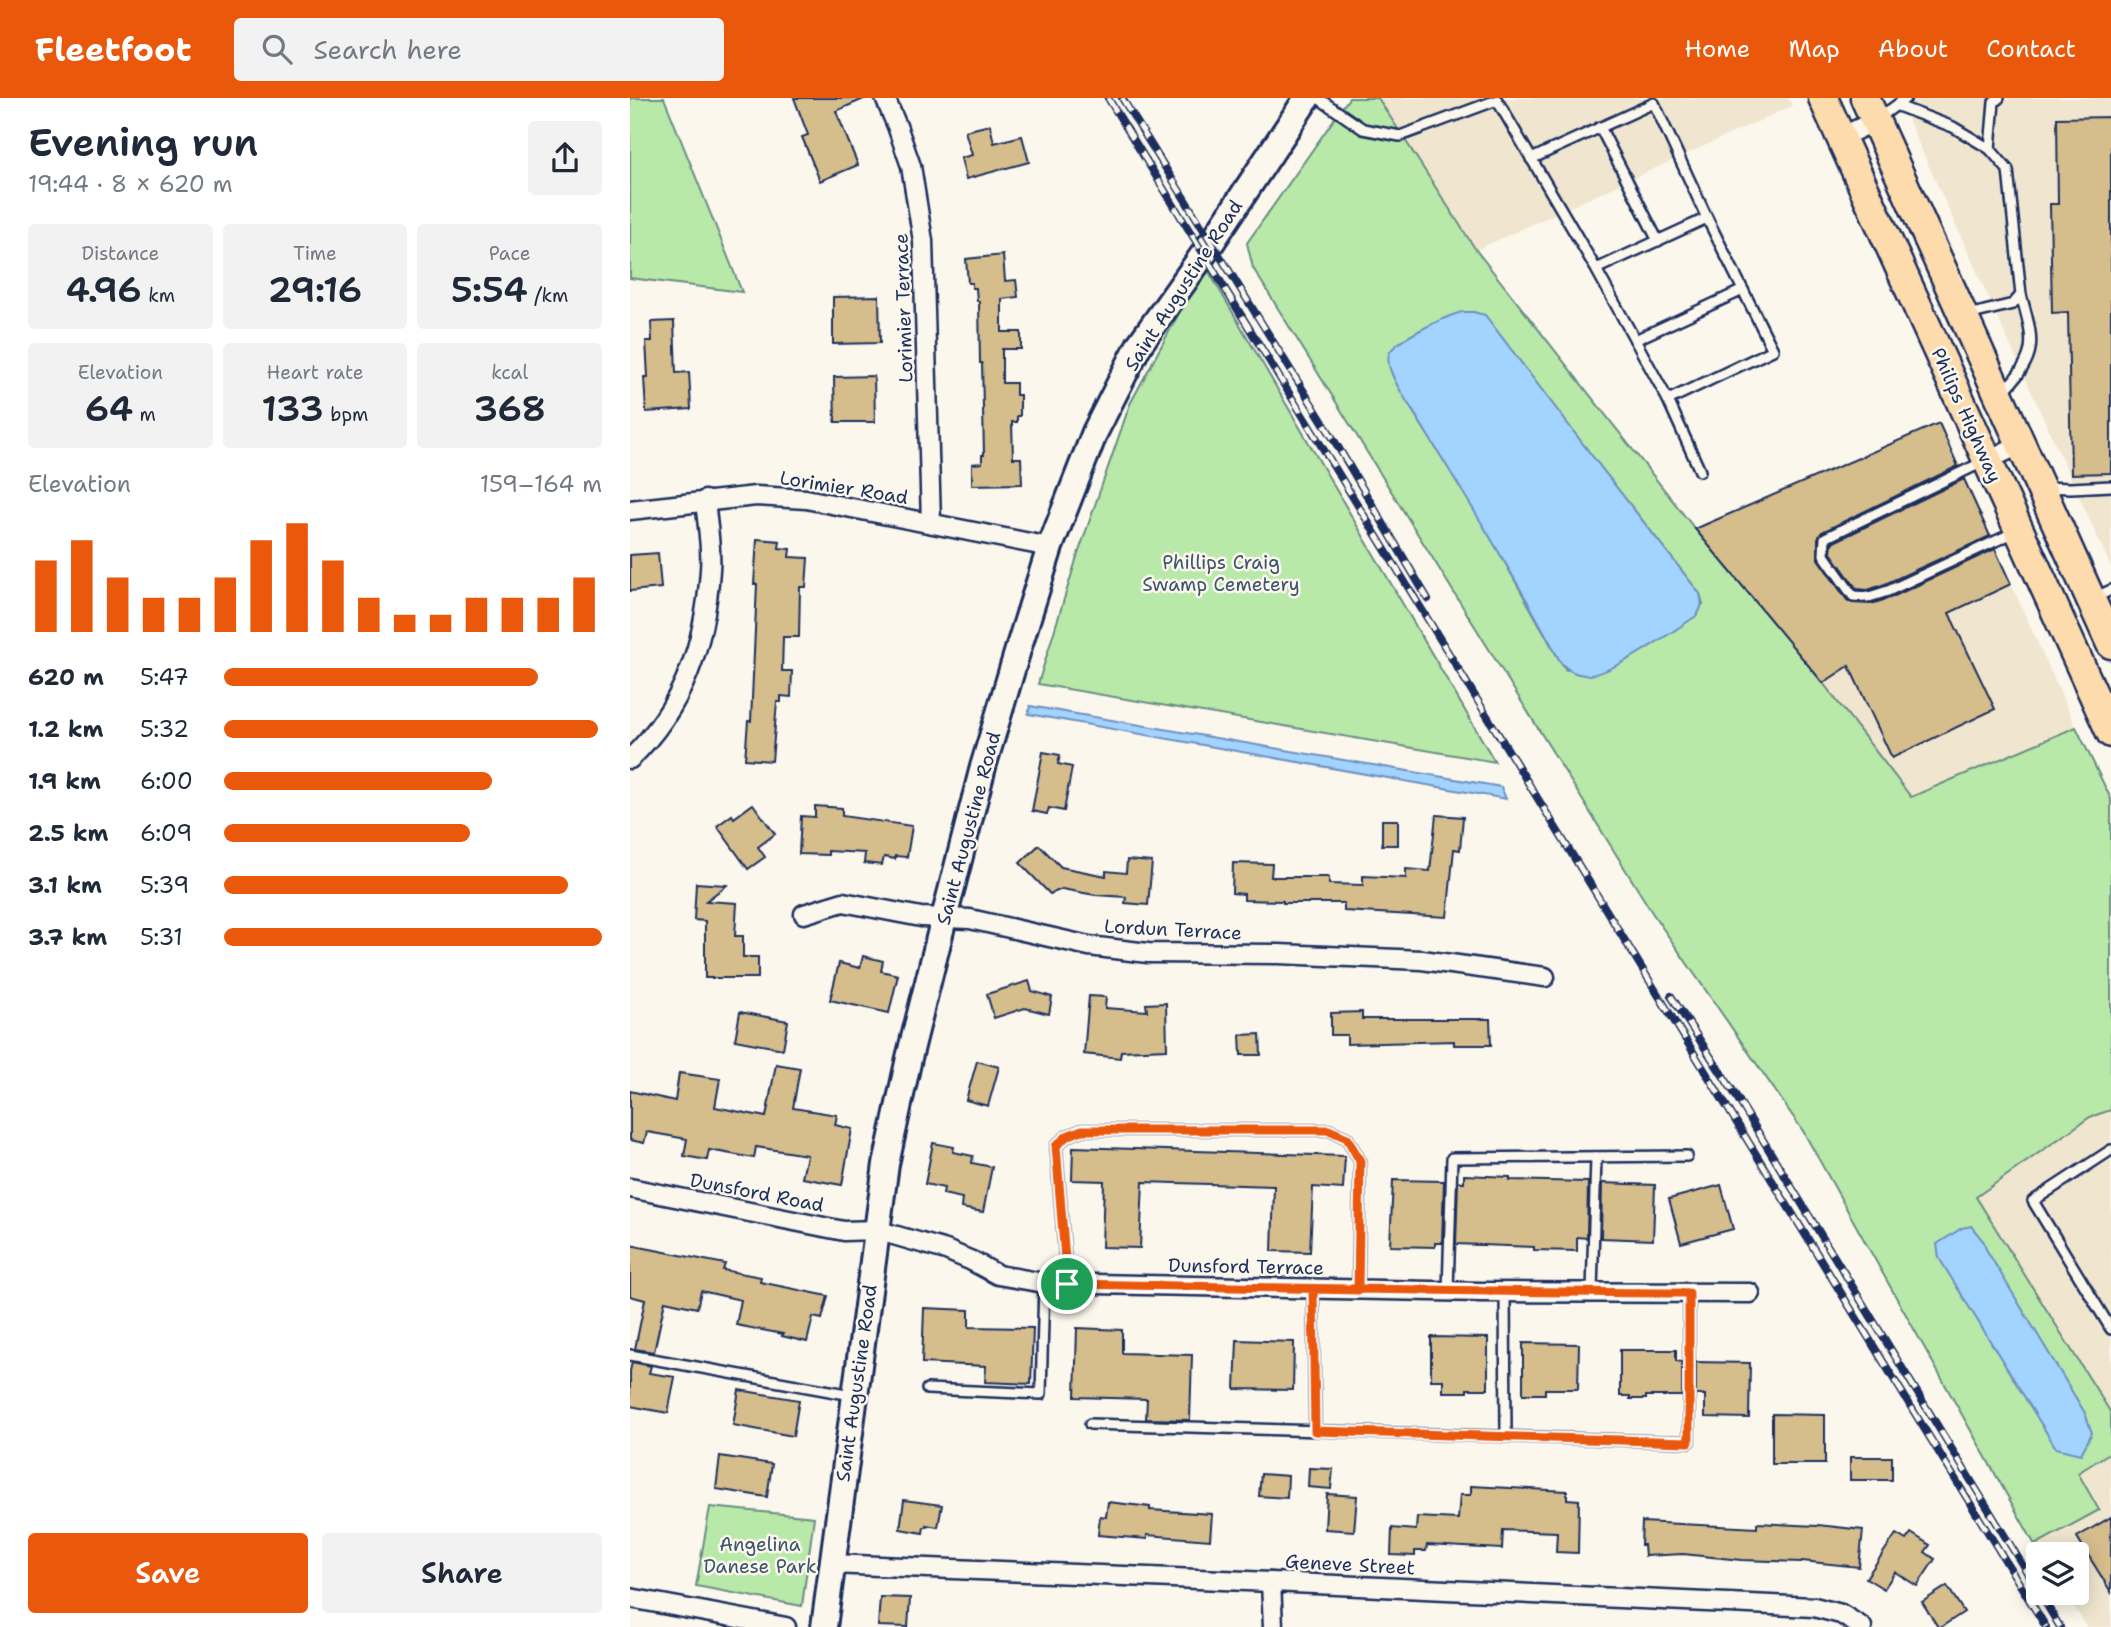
<!DOCTYPE html>
<html lang="en">
<head>
<meta charset="utf-8">
<style>
	:root { --surface:#fff; --page:#f2f2f3; --text:#1f2937; --muted:#747a83; --accent:#ea580c }
	body { margin:0; font-family:"Shantell Sans",sans-serif; background:var(--page); color:var(--text); height:100vh; display:flex; flex-direction:column; font-size:26px; white-space:nowrap }
	* { box-sizing:border-box; margin:0 }
	p { font-size:23px; color:var(--muted) }
	.icon { flex:none; width:38px; height:38px; fill:none; stroke:currentColor; stroke-width:2; stroke-linecap:round; stroke-linejoin:round }
	.map { position:relative; flex:1; overflow:hidden }
	.details { display:flex; flex-direction:column; background:var(--surface); width:630px }
	.details>* { flex:none }
	.tools { position:absolute; left:1396px; top:1444px; display:grid; gap:14px }
	.tools a { display:grid; place-items:center; width:63px; height:63px; border-radius:7px; background:var(--surface); box-shadow:0 4px 18px #0003; font-size:35px }
	.pin { position:absolute; display:grid; place-items:center; width:60px; height:60px; color:#fff; margin:-30px; border:4px solid #fff; border-radius:50%; box-shadow:0 2px 7px #0007 }
	.round { display:grid; place-items:center; flex:none; width:74px; height:74px; border-radius:7px; background:var(--page) }
	.summary { display:flex; align-items:center; justify-content:space-between; height:119px; padding:0 28px }
	h1 { font-size:38px; font-weight:600; line-height:52px }
	.figures { display:grid; grid-template-columns:repeat(3,1fr); gap:10px; height:119px; padding:7px 28px }
	.figures div { display:grid; align-content:center; border-radius:7px; background:var(--page); text-align:center }
	.figures b { font-size:35px; font-weight:600 }
	.figures small { font-size:19px; font-weight:400 }
	.figures p { font-size:19px }
	.chart { height:196px; padding:14px 28px }
	.chart p { display:flex; justify-content:space-between }
	.chart svg { width:100%; height:126px; margin-top:7px; stroke:var(--accent); stroke-width:6 }
	.action { display:flex; gap:14px; margin-top:auto; padding:14px 28px }
	.action a { flex:1; height:80px; border-radius:7px; background:var(--accent); color:#fff; font-size:28px; font-weight:600; line-height:80px; text-align:center }
	.action a+a { background:var(--page); color:var(--text) }
	ul { padding:0 28px; list-style:none; font-size:23px }
	li { display:grid; grid-template-columns:112px 84px 1fr; align-items:center; height:52px }
	li i { height:18px; border-radius:9px; background:var(--accent) }
	header { display:flex; align-items:center; gap:42px; box-sizing:border-box; height:98px; padding:0 35px; background:var(--accent); color:#fff }
	header strong { font-size:33px }
	nav { display:flex; gap:38px; margin-inline-start:auto; font-size:24px }
	.search { width:490px; height:63px; background:var(--page); display:flex; align-items:center; gap:18px; box-sizing:border-box; padding:0 24px; border-radius:7px; color:var(--muted); font-size:26px }
	main { display:flex; flex:1; min-height:0 }
	.map>svg:first-child { display:block }
	.built { fill:#f0e6cf }
	.green { fill:#b8e9a9; stroke:#6a8c84; stroke-width:2; fill-rule:evenodd }
	.water { fill:#a3d3ff; stroke:#6d91bf; stroke-width:2 }
	.building { fill:#d5bd8c; stroke:#1b2f5e; stroke-width:2 }
	.lines { fill:none; stroke-linecap:round; stroke-linejoin:round }
	.lane-casing { stroke:#1b2f5e; stroke-width:14 }
	.street-casing { stroke:#1b2f5e; stroke-width:23 }
	.secondary-casing { stroke:#1b2f5e; stroke-width:30 }
	.primary-casing { stroke:#1b2f5e; stroke-width:33 }
	.lane { stroke:#fbf7ec; stroke-width:9 }
	.street { stroke:#fbf7ec; stroke-width:18 }
	.secondary { stroke:#fbf7ec; stroke-width:24 }
	.primary { stroke:#fedbac; stroke-width:28 }
	.rail-casing { stroke:#1b2f5e; stroke-width:8 }
	.rail { stroke:#fbf7ec; stroke-width:5; stroke-dasharray:16; stroke-linecap:butt }
	.route-casing { stroke:#fff; stroke-width:14 }
	.route { stroke:#ea580c; stroke-width:9 }
	.labels { text-anchor:middle; stroke-width:5; stroke-linejoin:round; paint-order:stroke }
	.street-label { font-size:19px; fill:#1b2f5e; stroke:#fbf7ec }
	.park-label { font-size:19px; fill:#3a546d; stroke:#fbf7ec }
</style>
</head>
<body>
<header>
<strong>Fleetfoot</strong>
<div class="search"><svg class="icon" aria-label="search" viewBox="0 0 24 24"><circle cx="10" cy="10" r="6"/><path d="M15 15l6 6"/></svg>Search here</div>
<nav><a>Home</a><a>Map</a><a>About</a><a>Contact</a></nav>
</header>
<main>
<section class="details">
<div class="summary"><div><h1>Evening run</h1><p>19:44 · 8 × 620 m</p></div><a class="round"><svg class="icon" aria-label="share" viewBox="0 0 24 24"><path d="M12 15V3M7 8l5-5 5 5M5 13v7h14v-7"/></svg></a></div>
<div class="figures">
<div><p>Distance</p><b>4.96<small> km</small></b></div>
<div><p>Time</p><b>29:16</b></div>
<div><p>Pace</p><b>5:54<small> /km</small></b></div>
</div>
<div class="figures">
<div><p>Elevation</p><b>64<small> m</small></b></div>
<div><p>Heart rate</p><b>133<small> bpm</small></b></div>
<div><p>kcal</p><b>368</b></div>
</div>
<div class="chart"><p><span>Elevation</span>159–164 m</p>
<svg viewBox="0 0 160 44" preserveAspectRatio="none"><path d="M5 44V19M15 44V12M25 44V25M35 44V32M45 44V32M55 44V25M65 44V12M75 44V6M85 44V19M95 44V32M105 44V38M115 44V38M125 44V32M135 44V32M145 44V32M155 44V25"/></svg>
</div>
<ul>
<li><b>620 m</b>5:47<i style="width:83%"></i></li>
<li><b>1.2 km</b>5:32<i style="width:99%"></i></li>
<li><b>1.9 km</b>6:00<i style="width:71%"></i></li>
<li><b>2.5 km</b>6:09<i style="width:65%"></i></li>
<li><b>3.1 km</b>5:39<i style="width:91%"></i></li>
<li><b>3.7 km</b>5:31<i style="width:100%"></i></li>
</ul>
<div class="action"><a>Save</a><a>Share</a></div>
</section>
<div class="map">
<svg width="1481" height="1529" viewBox="0 0 1481 1529">
	<rect width="100%" height="100%" fill="#fbf7ec"/>
	<filter id="ink" filterUnits="userSpaceOnUse"><feTurbulence type="fractalNoise" baseFrequency=".0143" numOctaves="2"/><feDisplacementMap in="SourceGraphic" scale="14" xChannelSelector="R" yChannelSelector="G"/><feConvolveMatrix kernelMatrix="1 2 1 2 8 2 1 2 1" color-interpolation-filters="sRGB"/></filter>
	<g filter="url(#ink)">
		<!-- built -->
		<g class="built">
			<polygon points="748,0 1158,0 1162,8 846,152"/>
			<polygon points="1268,0 1481,0 1481,469"/>
			<polygon points="1381,486 1446,629 1282,700 1193,585 1249,549"/>
			<polygon points="1481,1012 1481,1315 1346,1099 1460,1019"/>
			<polygon points="1481,1354 1481,1529 1457,1529 1435,1495 1447,1494 1447,1456 1411,1456 1405,1447 1468,1412 1447,1375"/>
		</g>
		<!-- green -->
		<g class="green">
			<polygon points="0,0 34,0 112,194 0,180"/>
			<path d="M719 0H748L846 152 1065 431 1193 585 1281 699 1446 629 1481 701V1012L1460 1019 1346 1099 1481 1315V1354L1448 1375 1469 1412 1405 1447 1173 1033 1023 816 623 170 617 145ZM843 214 855 218 969 367 1070 496 1073 506 936 572 931 565 845 411 782 312Z"/>
			<polygon points="575,167 865,664 408,586 446,462 500,306"/>
			<polygon points="80,1409 184,1419 172,1508 66,1488"/>
		</g>
		<!-- water -->
		<g class="water">
			<path d="M832 214H843L855 217 969 367 1070 496C1073 506 1072 511 1065 519 1041 534 986 574 960 577 948 578 939 574 931 565 886 479 834 396 783 313 775 301 754 270 759 256 764 242 817 218 832 214Z"/>
			<polygon points="400,608 871,689 876,701 398,616"/>
			<polygon points="1341,1128 1354,1144 1356,1151 1455,1315 1462,1335 1451,1356 1426,1350 1309,1160 1307,1146 1332,1130"/>
		</g>
		<!-- building -->
		<g class="building">
			<polygon points="164,0 236,0 206,13 228,67 190,83 172,39 178,37"/>
			<polygon points="1481,19 1481,375 1441,376 1438,214 1422,215 1420,106 1428,106 1427,20"/>
			<polygon points="360,27 364,45 392,38 399,64 336,81 331,60 342,57 335,33"/>
			<polygon points="373,157 375,183 386,182 388,199 372,201 372,234 391,234 391,251 372,251 372,285 386,285 386,297 390,297 390,318 387,318 387,324 382,324 383,360 391,360 392,386 342,387 342,366 352,365 352,357 354,357 353,310 352,265 350,265 349,203 347,203 346,190 342,190 342,185 338,185 336,161"/>
			<polygon points="249,198 250,245 203,246 203,199"/>
			<polygon points="44,223 46,275 59,274 61,311 16,314 14,279 18,279 16,243 22,243 21,224"/>
			<polygon points="244,278 245,324 205,324 204,279"/>
			<polygon points="1309,325 1328,368 1192,434 1188,440 1188,461 1217,502 1222,505 1241,506 1260,500 1365,451 1381,486 1319,515 1365,611 1262,660 1219,568 1193,585 1065,431"/>
			<polygon points="1334,381 1360,438 1255,486 1238,492 1227,491 1201,455 1202,445"/>
			<polygon points="127,441 150,443 149,450 160,451 159,459 178,460 176,489 170,489 169,539 153,539 152,573 162,573 161,599 151,598 151,604 147,604 142,663 115,661 118,623 121,623 127,486 124,486"/>
			<polygon points="28,455 31,490 0,493 0,457"/>
			<polygon points="413,654 430,657 428,666 442,669 434,713 419,710 417,716 402,713"/>
			<polygon points="123,706 145,736 128,749 135,759 118,771 87,728 102,717 104,720"/>
			<polygon points="185,708 212,710 212,718 282,728 277,759 265,758 265,761 254,759 252,767 234,765 235,755 198,753 198,757 169,756 171,718 185,719"/>
			<polygon points="806,717 833,719 830,752 824,751 817,819 714,813 714,805 653,805 653,803 614,802 614,796 602,795 603,765 642,766 641,779 699,779 699,786 733,787 733,778 776,780 776,771 800,773"/>
			<rect x="752" y="722" width="16" height="25"/>
			<polygon points="409,747 431,769 476,778 476,773 496,775 497,762 522,764 518,807 495,805 496,799 465,797 432,791 420,796 390,765"/>
			<polygon points="66,785 97,787 76,803 107,805 105,838 113,838 113,859 128,859 128,880 75,880 75,823 64,822"/>
			<polygon points="233,858 253,863 251,873 268,877 259,915 200,902 209,865 230,870"/>
			<polygon points="399,883 402,893 422,899 419,916 395,910 364,920 357,896"/>
			<polygon points="459,898 476,899 475,910 517,913 516,906 536,905 537,951 491,953 490,960 454,956"/>
			<polygon points="110,914 158,923 153,951 105,942"/>
			<polygon points="732,914 732,921 860,921 861,947 824,947 824,943 717,946 717,937 701,937 701,915"/>
			<polygon points="630,936 631,957 611,957 610,937"/>
			<polygon points="347,963 369,969 358,1008 336,1002"/>
			<polygon points="146,966 170,970 163,1010 207,1017 205,1027 222,1031 212,1087 172,1080 177,1057 126,1049 124,1060 79,1052 77,1062 54,1058 57,1041 17,1034 14,1045 0,1042 0,993 45,1003 49,975 90,981 85,1009 136,1019"/>
			<polygon points="303,1045 324,1049 323,1054 343,1058 342,1065 362,1069 353,1114 331,1110 332,1100 313,1096 314,1090 295,1086"/>
			<polygon points="443,1049 715,1058 713,1091 683,1089 680,1154 642,1153 644,1088 513,1084 510,1150 472,1149 474,1083 442,1082"/>
			<polygon points="834,1077 880,1079 880,1082 958,1084 957,1140 947,1139 947,1153 904,1152 904,1149 826,1146 828,1084 834,1084"/>
			<polygon points="763,1082 814,1083 812,1145 805,1145 805,1149 760,1148"/>
			<polygon points="972,1085 1025,1087 1023,1142 971,1140"/>
			<polygon points="1091,1087 1103,1131 1051,1145 1039,1101"/>
			<polygon points="0,1147 95,1166 93,1172 131,1179 130,1184 198,1198 192,1221 183,1219 177,1244 152,1238 153,1236 106,1227 111,1202 71,1193 67,1210 35,1203 24,1254 5,1251 15,1202 0,1198"/>
			<polygon points="294,1210 339,1212 339,1229 403,1230 401,1286 355,1284 356,1268 292,1265"/>
			<polygon points="447,1230 492,1232 492,1255 562,1257 560,1322 516,1321 517,1301 445,1299"/>
			<polygon points="801,1239 858,1240 858,1291 837,1291 837,1294 813,1294 813,1282 801,1282"/>
			<polygon points="607,1242 664,1244 663,1292 605,1291"/>
			<polygon points="893,1245 949,1246 948,1291 915,1291 915,1296 893,1296"/>
			<polygon points="990,1252 1046,1252 1046,1263 1052,1264 1052,1298 1016,1298 1016,1301 1000,1301 1000,1298 990,1298"/>
			<polygon points="2,1264 21,1268 19,1275 45,1279 38,1315 0,1308 0,1273"/>
			<polygon points="1066,1264 1120,1265 1119,1320 1075,1319 1075,1297 1066,1297"/>
			<polygon points="109,1292 169,1302 163,1338 103,1327"/>
			<polygon points="1142,1316 1195,1317 1195,1366 1142,1366"/>
			<polygon points="90,1358 142,1366 137,1399 86,1391"/>
			<rect x="1220" y="1359" width="42" height="23"/>
			<polygon points="679,1370 703,1371 701,1391 678,1389"/>
			<polygon points="631,1376 658,1378 657,1400 629,1398"/>
			<polygon points="841,1388 937,1393 937,1401 949,1402 948,1455 926,1454 927,1434 873,1432 872,1451 797,1447 796,1453 785,1453 785,1458 761,1457 762,1430 786,1432 787,1419 828,1421 830,1397 841,1397"/>
			<polygon points="697,1396 727,1398 724,1433 695,1431"/>
			<polygon points="274,1402 312,1407 308,1429 296,1427 296,1429 294,1429 293,1435 270,1431"/>
			<polygon points="478,1404 520,1409 520,1412 582,1416 580,1442 517,1437 517,1441 468,1437 470,1418 476,1419"/>
			<polygon points="1481,1419 1481,1494 1447,1439"/>
			<polygon points="1012,1424 1127,1430 1127,1425 1187,1428 1188,1427 1233,1432 1229,1469 1172,1463 1171,1464 1111,1462 1053,1456 1015,1458 1014,1447 1011,1447"/>
			<polygon points="1281,1435 1300,1447 1295,1454 1305,1461 1287,1488 1265,1474 1254,1491 1236,1480 1266,1436 1276,1442"/>
			<polygon points="1317,1488 1334,1514 1311,1529 1308,1529 1292,1504"/>
			<polygon points="250,1499 280,1500 278,1529 248,1528"/>
		</g>
		<g class="lines">
			<defs>
				<g id="lane">
					<polyline points="688,0 733,31 770,38 867,2 966,171 1038,302 1143,252 1077,120 966,171"/>
					<polyline points="1268,8 1323,29 1360,51 1378,72 1391,197 1383,206 1338,217"/>
					<polyline points="1249,20 1276,0"/>
					<polyline points="970,29 1028,143"/>
					<polyline points="1360,51 1364,4 1369,0"/>
					<polyline points="901,61 1024,5 1077,120"/>
					<polyline points="1005,242 1113,192"/>
					<path d="M1373 294C1409 256 1404 244 1391 197"/>
					<polyline points="1038,302 1070,373"/>
					<polyline points="1353,364 1195,440 1194,457 1223,498 1239,499 1258,493 1385,434"/>
					<polyline points="1415,389 1441,390 1481,388"/>
					<polyline points="1466,499 1481,492"/>
					<polyline points="1481,1052 1403,1103 1481,1231"/>
					<polyline points="437,1186 426,1048 437,1038 452,1032 699,1032 717,1040 730,1063 728,1192"/>
					<polyline points="683,1191 685,1333"/>
					<polyline points="818,1193 822,1060 1057,1058"/>
					<polyline points="875,1194 876,1338"/>
					<polyline points="962,1194 966,1059"/>
					<polyline points="0,1257 222,1297"/>
					<polyline points="297,1291 411,1296 414,1185"/>
					<polyline points="460,1326 1059,1344 1059,1195"/>
				</g>
				<g id="street">
					<polyline points="255,0 267,28 281,68 293,143 301,425"/>
					<polyline points="1211,39 1245,23"/>
					<polyline points="1358,362 1391,346"/>
					<polyline points="0,412 126,398 176,401 420,449"/>
					<path d="M0 661C54 609 75 546 80 472 82 450 77 425 75 402"/>
					<polyline points="174,816 213,804 291,819 340,821 459,848 518,855 648,856 792,862 915,879"/>
					<polyline points="0,1090 214,1133 246,1132 316,1152 342,1163 368,1177 414,1185 850,1194 1120,1195"/>
					<polyline points="201,1466 641,1484 1184,1509 1211,1516 1232,1529"/>
					<polyline points="641,1484 643,1529"/>
					<polyline points="0,1500 156,1529"/>
				</g>
				<polyline id="secondary" points="194,1529 256,1066 279,960 314,820 353,669 390,545 420,449 465,334 509,247 582,144 677,0"/>
				<g id="primary">
					<polyline points="1193,0 1481,635"/>
					<polyline points="1235,0 1481,546"/>
				</g>
			</defs>
			<!-- lane casing -->
			<use href="#lane" class="lane-casing"/>
			<!-- street casing -->
			<use href="#street" class="street-casing"/>
			<!-- secondary casing -->
			<use href="#secondary" class="secondary-casing"/>
			<!-- primary casing -->
			<use href="#primary" class="primary-casing"/>
			<!-- lane -->
			<use href="#lane" class="lane"/>
			<!-- street -->
			<use href="#street" class="street"/>
			<!-- secondary -->
			<use href="#secondary" class="secondary"/>
			<!-- primary -->
			<use href="#primary" class="primary"/>
			<defs>
				<g id="rail">
					<polyline points="478,0 1416,1529"/>
					<polyline points="492,0 701,337 798,501"/>
					<polyline points="1041,898 1103,993 1409,1494"/>
					<polyline points="1409,1494 1430,1529"/>
				</g>
			</defs>
			<!-- rail casing -->
			<use href="#rail" class="rail-casing"/>
			<!-- rail -->
			<use href="#rail" class="rail"/>
		</g>
	</g>
	<g class="lines" filter="url(#ink)">
		<defs>
			<path id="route" d="M437 1186C645 1190 852 1194 1059 1195V1344L685 1333 683 1191 728 1192 730 1063 717 1040 699 1032H452L437 1038 426 1048 437 1186"/>
		</defs>
		<!-- route casing -->
		<use href="#route" class="route-casing"/>
		<!-- route -->
		<use href="#route" class="route"/>
	</g>
	<g class="labels">
		<!-- street labels -->
		<g class="street-label">
			<text transform="translate(553 187) rotate(-57)" y="7">Saint Augustine Road</text>
			<text transform="translate(273 210) rotate(-92)" y="7">Lorimier Terrace</text>
			<text transform="translate(1337 317) rotate(66)" y="7">Philips Highway</text>
			<text transform="translate(214 389) rotate(9)" y="7">Lorimier Road</text>
			<text transform="translate(338 730) rotate(-75)" y="7">Saint Augustine Road</text>
			<text transform="translate(543 831) rotate(3)" y="7">Lordun Terrace</text>
			<text transform="translate(127 1094) rotate(11)" y="7">Dunsford Road</text>
			<text transform="translate(616 1168) rotate(1)" y="7">Dunsford Terrace</text>
			<text transform="translate(226 1285) rotate(-82)" y="7">Saint Augustine Road</text>
			<text transform="translate(720 1466) rotate(3)" y="7">Geneve Street</text>
		</g>
		<!-- park labels -->
		<g class="park-label">
			<text x="591" y="471">Phillips Craig<tspan x="591" dy="22">Swamp Cemetery</tspan></text>
			<text x="130" y="1453">Angelina<tspan x="130" dy="22">Danese Park</tspan></text>
		</g>
	</g>
</svg>
<div class="tools">
<a><svg class="icon" aria-label="layers" viewBox="0 0 24 24"><path d="M12 4l9 5-9 5-9-5zM3 14l9 5 9-5"/></svg></a>
</div>
<div class="pin" style="left:437px;top:1186px;background:#1e9e55"><svg class="icon" aria-label="arrive" viewBox="0 0 24 24"><path d="M6 21V4h12l-3 4 3 4H6"/></svg></div>
</div>
</main>
</body>
</html>
